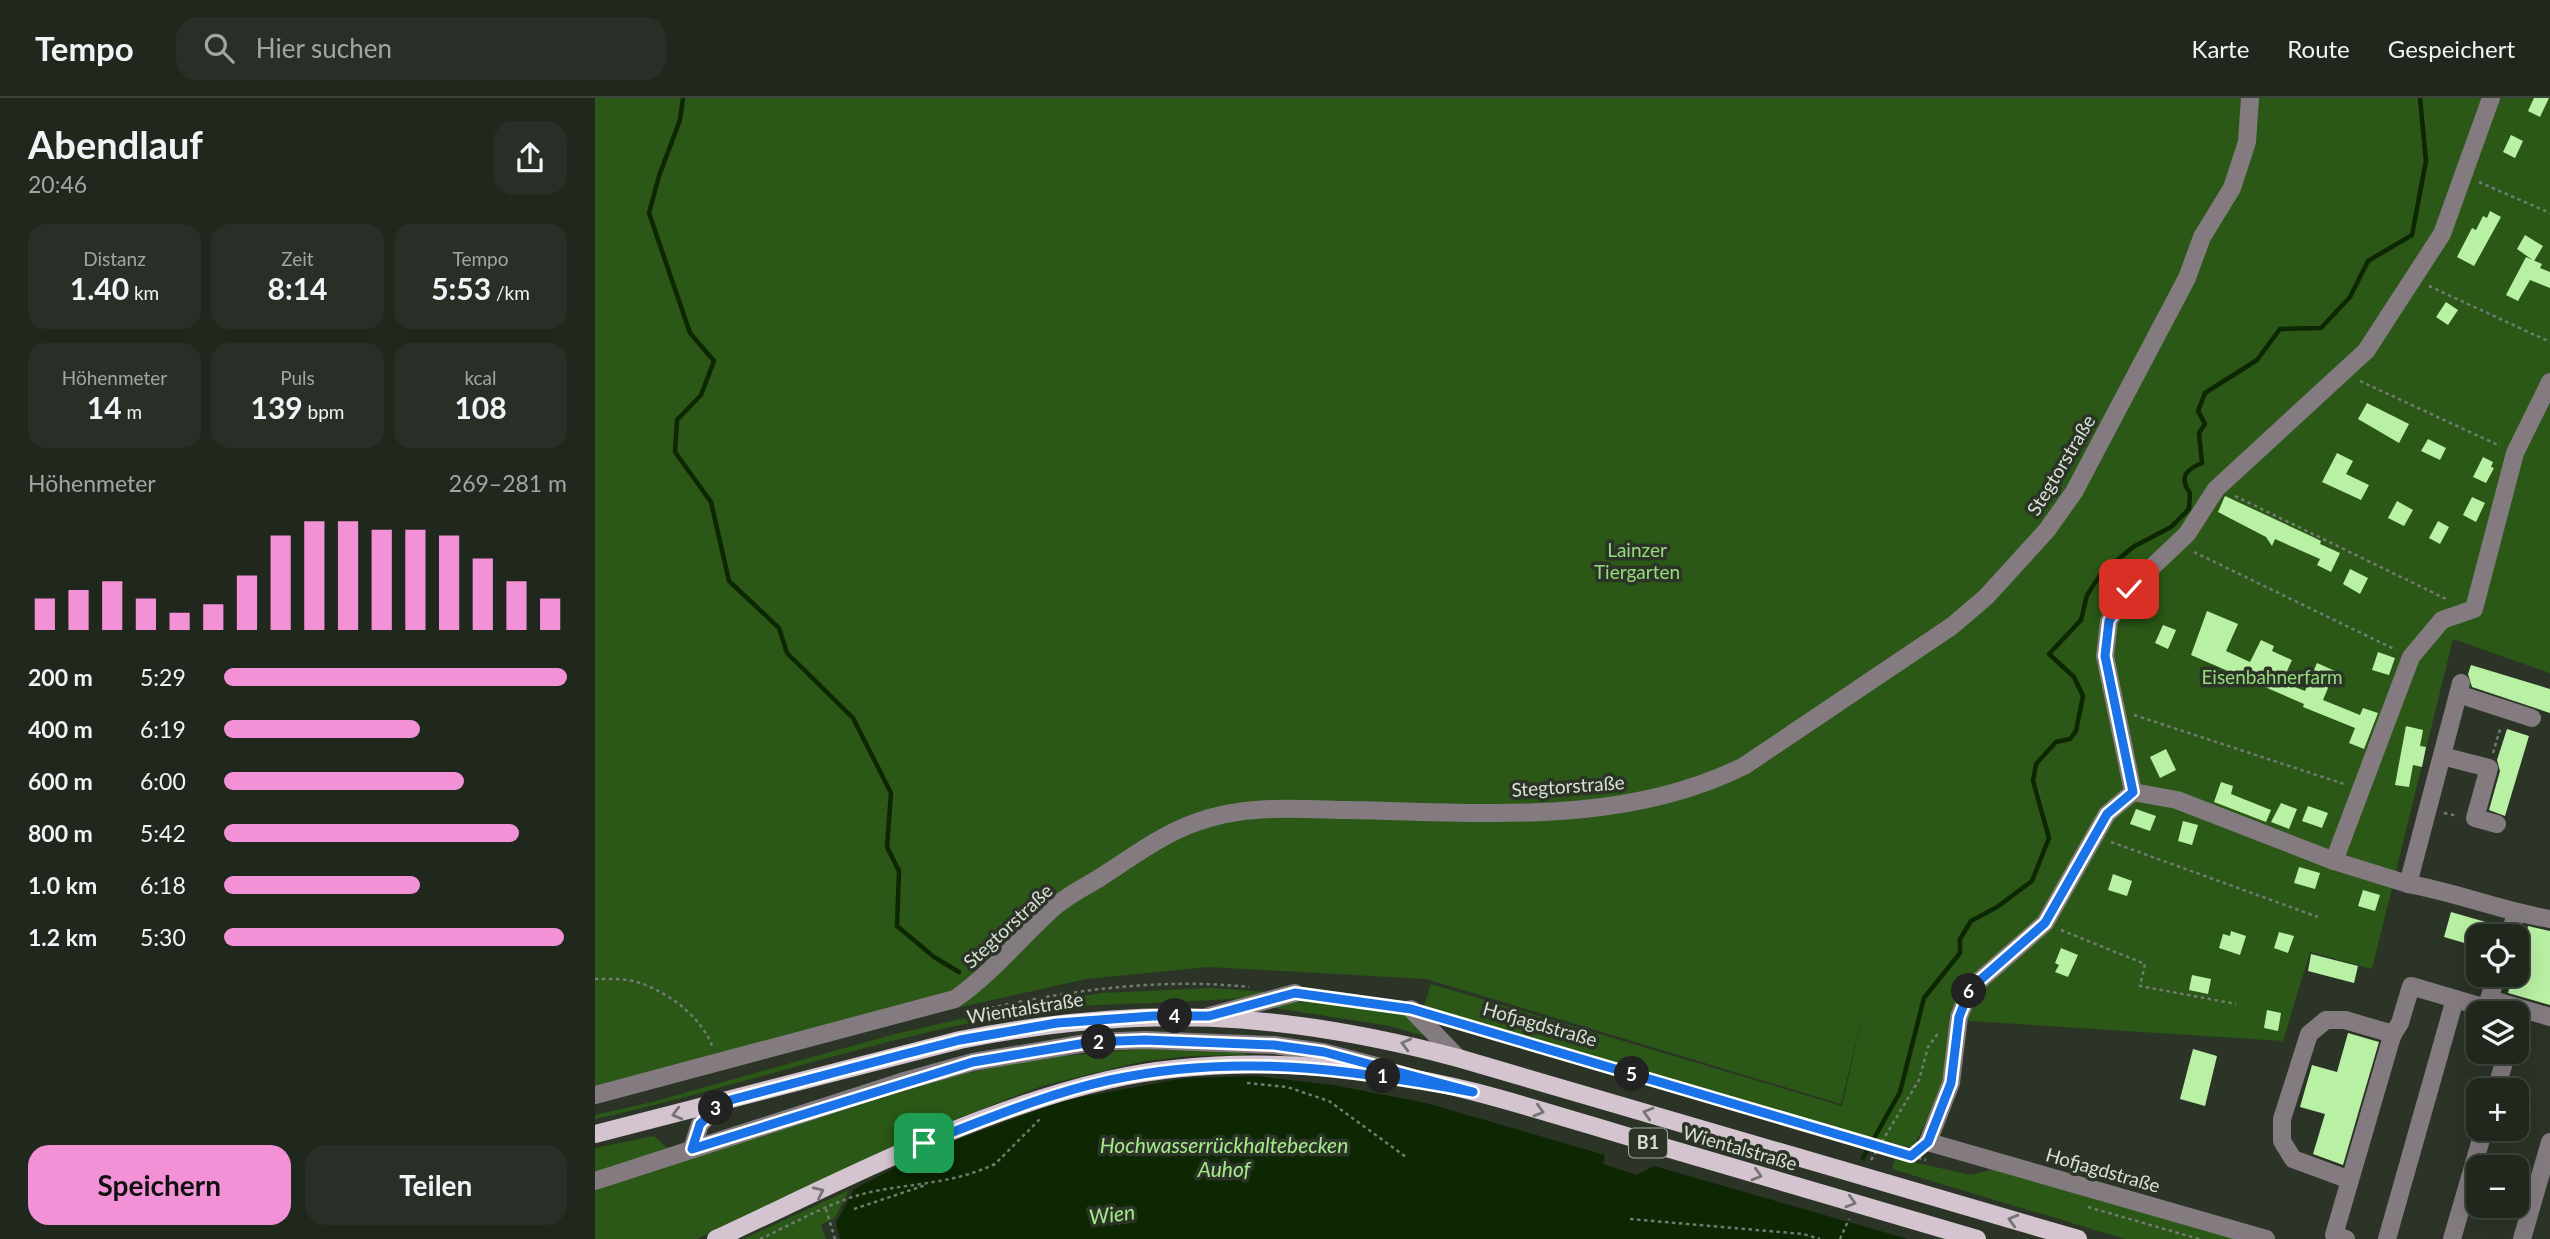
<!DOCTYPE html>
<html lang="de">
<head>
<meta charset="utf-8">
<style>
	:root { --surface:#20271d; --page:#282f26; --text:#f1f3f6; --muted:#a2a5a4; --line:#3d443b; --accent:#f391d6 }
	body { margin:0; font-family:Lato,sans-serif; background:var(--page); color:var(--text); height:100vh; display:flex; flex-direction:column; font-size:26px; white-space:nowrap }
	* { box-sizing:border-box; margin:0 }
	p { font-size:23px; color:var(--muted) }
	.icon { flex:none; width:38px; height:38px; fill:none; stroke:currentColor; stroke-width:2; stroke-linecap:round; stroke-linejoin:round }
	.map { position:relative; flex:1; overflow:hidden }
	.side { display:flex; flex-direction:column; background:var(--surface); width:595px }
	.side>* { flex:none }
	.tools { position:absolute; left:1871px; top:826px; display:grid; gap:14px }
	.tools a { display:grid; place-items:center; width:63px; height:63px; border-radius:14px; background:var(--surface); box-shadow:0 7px 28px #0002,0 0 0 2px var(--line); font-size:35px }
	.pin { position:absolute; display:grid; place-items:center; width:60px; height:60px; color:#fff; margin:-30px; border-radius:14px; box-shadow:0 4px 10px #0006 }
	.km { position:absolute; width:35px; height:35px; margin:-18px; border-radius:50%; background:#222; color:#fff; font-size:19px; line-height:35px; text-align:center }
	.round { display:grid; place-items:center; flex:none; width:74px; height:74px; border-radius:21px; background:var(--page) }
	.head { display:flex; align-items:center; justify-content:space-between; height:119px; padding:0 28px }
	h1 { font-size:38px; font-weight:700; line-height:52px }
	.metrics { display:grid; grid-template-columns:repeat(3,1fr); gap:10px; height:119px; padding:7px 28px }
	.metrics div { display:grid; align-content:center; border-radius:18px; background:var(--page); text-align:center }
	.metrics b { font-size:30px; font-weight:700 }
	.metrics small { font-size:19px; font-weight:400 }
	.metrics p { font-size:19px }
	.chart { height:196px; padding:14px 28px }
	.chart p { display:flex; justify-content:space-between }
	.chart svg { width:100%; height:126px; margin-top:7px; stroke:var(--accent); stroke-width:6 }
	.action { display:flex; gap:14px; margin-top:auto; padding:14px 28px }
	.action a { flex:1; height:80px; border-radius:21px; background:var(--accent); color:#111; font-size:28px; font-weight:700; line-height:80px; text-align:center }
	.action a+a { background:var(--page); color:var(--text) }
	ul { padding:0 28px; list-style:none; font-size:23px }
	li { display:grid; grid-template-columns:112px 84px 1fr; align-items:center; height:52px }
	li i { height:18px; border-radius:9px; background:var(--accent) }
	header { display:flex; align-items:center; gap:42px; box-sizing:border-box; height:98px; padding:0 35px; background:var(--surface); border-bottom:2px solid var(--line) }
	header strong { font-size:33px }
	nav { display:flex; gap:38px; margin-inline-start:auto; font-size:24px }
	.search { width:490px; height:63px; background:var(--page); display:flex; align-items:center; gap:18px; box-sizing:border-box; padding:0 24px; border-radius:21px; color:var(--muted); font-size:26px }
	main { display:flex; flex:1; min-height:0 }
	.map>svg:first-child { display:block }
	.green { fill:#2b5816 }
	.water { fill:#0d2702 }
	.lines { fill:none; stroke-linecap:round; stroke-linejoin:round }
	.stream { stroke:#0d2702; stroke-width:4.5 }
	.building { fill:#b9f1a4 }
	.path { stroke:#737b70; stroke-width:2.5; stroke-dasharray:3.5 3.5; stroke-linecap:butt }
	.minor { stroke:#837b80; stroke-width:18 }
	.major { stroke:#d4c4cf; stroke-width:18 }
	.path-bridge { stroke:#737b70; stroke-width:2.5; stroke-dasharray:3.5 3.5; stroke-linecap:butt }
	.oneway { stroke:#777573 }
	.route-casing { stroke:#fff; stroke-width:14 }
	.route { stroke:#1a73e8; stroke-width:9 }
	.labels { text-anchor:middle; stroke-width:7; stroke-linejoin:round; paint-order:stroke }
	.shield { fill:#2b3427; stroke:#a5aca2; stroke-width:2 }
	.shield-label { font-size:18px; font-weight:bold; fill:#d9e0d7 }
	.street-label { font-size:19px; fill:#d9e0d7; stroke:#2b3427 }
	.park-label { font-size:19px; fill:#97dc7b; stroke:#2b3427 }
	.water-label { font-size:21px; font-style:italic; fill:#a5eb8a; stroke:#2b3427 }
</style>
</head>
<body>
<header>
<strong>Tempo</strong>
<div class="search"><svg class="icon" aria-label="search" viewBox="0 0 24 24"><circle cx="10" cy="10" r="6"/><path d="M15 15l6 6"/></svg>Hier suchen</div>
<nav><a>Karte</a><a>Route</a><a>Gespeichert</a></nav>
</header>
<main>
<section class="side">
<div class="head"><div><h1>Abendlauf</h1><p>20:46</p></div><a class="round"><svg class="icon" aria-label="share" viewBox="0 0 24 24"><path d="M12 15V3M7 8l5-5 5 5M5 13v7h14v-7"/></svg></a></div>
<div class="metrics">
<div><p>Distanz</p><b>1.40<small> km</small></b></div>
<div><p>Zeit</p><b>8:14</b></div>
<div><p>Tempo</p><b>5:53<small> /km</small></b></div>
</div>
<div class="metrics">
<div><p>Höhenmeter</p><b>14<small> m</small></b></div>
<div><p>Puls</p><b>139<small> bpm</small></b></div>
<div><p>kcal</p><b>108</b></div>
</div>
<div class="chart"><p><span>Höhenmeter</span>269–281 m</p>
<svg viewBox="0 0 160 44" preserveAspectRatio="none"><path d="M5 44V33M15 44V30M25 44V27M35 44V33M45 44V38M55 44V35M65 44V25M75 44V11M85 44V6M95 44V6M105 44V9M115 44V9M125 44V11M135 44V19M145 44V27M155 44V33"/></svg>
</div>
<ul>
<li><b>200 m</b>5:29<i style="width:100%"></i></li>
<li><b>400 m</b>6:19<i style="width:57%"></i></li>
<li><b>600 m</b>6:00<i style="width:70%"></i></li>
<li><b>800 m</b>5:42<i style="width:86%"></i></li>
<li><b>1.0 km</b>6:18<i style="width:57%"></i></li>
<li><b>1.2 km</b>5:30<i style="width:99%"></i></li>
</ul>
<div class="action"><a>Speichern</a><a>Teilen</a></div>
</section>
<div class="map">
<svg width="1955" height="1141" viewBox="0 0 1955 1141">
	<rect width="100%" height="100%" fill="#2b3427"/>
	<!-- green -->
	<g class="green">
		<polygon points="0,0 1955,0 1955,575 1858,541 1777,871 1715,854 1688,943 1376,923 1354,917 1356,936 1349,987 1318,1050 1253,1034 829,908 836,886 1247,1008 1269,911 1246,1006 831,881 614,869 491,881 312,921 0,1006"/>
		<path d="M618 890 682 895C600 909 516 901 434 914 286 938 145 989 0 1021V1017L57 1004 296 937 361 922 506 895Z"/>
		<polygon points="698,900 812,915 837,940 795,928 673,909"/>
		<polygon points="548,951 651,953 651,957 596,958 549,963 447,988 338,1030 102,1141 0,1141 0,1091 332,984 443,960"/>
		<polygon points="59,1038 72,1050 0,1082 0,1050"/>
		<polygon points="1300,1060 1376,1077 1408,1069 1644,1141 1530,1141 1297,1071"/>
		<polygon points="254,1092 240,1120 226,1127 231,1141 148,1141"/>
	</g>
	<!-- water -->
	<polygon class="water" points="661,978 738,987 831,1005 1010,1057 1008,1066 1042,1077 1059,1068 1313,1141 245,1141 241,1125 259,1091 334,1052 470,1002 590,980"/>
	<g class="lines">
		<!-- stream -->
		<g class="stream">
			<polyline points="88,0 85,22 64,78 54,115 95,235 119,263 106,297 82,322 80,354 116,404 134,483 184,530 192,555 258,620 296,695 292,749 304,773 302,828 339,859 364,874"/>
			<path d="M1268 1060 1305 994 1329 900 1365 855V841L1376 823 1402 809 1437 783 1454 740 1438 683 1441 666 1461 644 1475 641 1481 633 1488 598 1479 579 1454 556 1486 522 1492 497 1506 476 1538 449 1576 429 1594 411 1595 395C1583 379 1592 371 1607 365L1604 335 1610 326 1603 313 1610 295 1662 262 1685 231 1726 230 1755 199 1773 163 1817 137 1831 63 1825 0"/>
		</g>
	</g>
	<!-- building -->
	<g class="building">
		<polygon points="1939,0 1954,0 1945,19 1933,13"/>
		<polygon points="1916,37 1928,43 1920,60 1908,54"/>
		<polygon points="1895,113 1906,119 1879,168 1862,159 1877,130 1881,132 1888,118 1892,120"/>
		<polygon points="1930,137 1948,148 1939,163 1922,151"/>
		<polygon points="1931,159 1947,166 1945,170 1955,174 1955,190 1935,182 1923,203 1911,197"/>
		<polygon points="1851,204 1863,212 1853,227 1841,219"/>
		<polygon points="1772,305 1814,326 1804,345 1763,321"/>
		<polygon points="1833,341 1851,350 1845,362 1826,353"/>
		<polygon points="1742,355 1758,363 1751,376 1774,387 1766,402 1727,384"/>
		<polygon points="1888,359 1898,364 1896,369 1899,370 1891,385 1878,379"/>
		<polygon points="1630,398 1718,439 1726,443 1725,446 1745,455 1736,474 1722,467 1725,461 1680,441 1677,448 1671,439 1623,414"/>
		<polygon points="1877,399 1890,405 1881,424 1868,417"/>
		<polygon points="1802,403 1818,412 1809,428 1793,420"/>
		<polygon points="1843,423 1854,429 1845,446 1834,440"/>
		<polygon points="1755,471 1773,480 1765,496 1748,486"/>
		<polygon points="1612,513 1643,526 1631,553 1655,564 1666,542 1679,548 1677,553 1697,562 1687,584 1710,593 1722,565 1740,573 1728,602 1765,617 1768,610 1783,615 1769,651 1754,645 1760,630 1708,609 1709,606 1596,557"/>
		<polygon points="1568,527 1581,532 1573,551 1560,545"/>
		<polygon points="1783,554 1800,560 1794,577 1777,572"/>
		<polygon points="1876,567 1955,591 1955,615 1877,589 1873,576"/>
		<polygon points="1811,628 1828,632 1825,648 1831,649 1827,669 1818,667 1814,689 1800,687"/>
		<polygon points="1912,631 1934,638 1910,718 1894,712 1905,673 1902,662"/>
		<polygon points="1571,651 1581,672 1565,680 1555,659"/>
		<polygon points="1626,684 1638,688 1636,696 1676,712 1671,724 1619,704"/>
		<polygon points="1686,705 1702,711 1694,731 1676,724"/>
		<polygon points="1713,708 1733,715 1727,730 1707,723"/>
		<polygon points="1541,711 1561,718 1555,733 1535,726"/>
		<polygon points="1588,723 1603,727 1597,747 1583,743"/>
		<polygon points="1704,769 1725,775 1720,791 1699,785"/>
		<polygon points="1518,776 1537,783 1532,798 1513,792"/>
		<polygon points="1768,792 1785,797 1780,813 1763,808"/>
		<polygon points="1856,814 1894,825 1890,838 1883,838 1883,849 1849,839"/>
		<polygon points="1933,828 1955,833 1955,907 1913,895 1918,877 1922,877 1922,853 1926,853"/>
		<polygon points="1636,833 1651,838 1645,857 1624,850 1628,836 1635,838"/>
		<polygon points="1684,834 1699,838 1693,855 1679,850"/>
		<polygon points="1466,850 1483,857 1473,879 1460,874 1464,867 1460,865"/>
		<polygon points="1716,856 1763,868 1759,885 1713,873"/>
		<polygon points="1597,877 1616,881 1613,896 1594,892"/>
		<polygon points="1672,912 1686,915 1683,933 1669,930"/>
		<polygon points="1753,935 1784,944 1748,1067 1718,1056 1730,1016 1705,1009 1717,967 1742,974"/>
		<polygon points="1598,951 1622,958 1610,1008 1585,1001"/>
	</g>
	<g class="lines">
		<!-- path -->
		<g class="path">
			<polyline points="1884,84 1955,115"/>
			<polyline points="1834,188 1955,244"/>
			<polyline points="1765,283 1905,348"/>
			<polyline points="1640,398 1853,502"/>
			<polyline points="1599,454 1801,552"/>
			<polyline points="1539,617 1749,686"/>
			<polyline points="1898,655 1906,628"/>
			<polyline points="1849,715 1863,718"/>
			<polyline points="1516,744 1723,819"/>
			<polyline points="1466,832 1550,866 1545,888 1641,906"/>
			<path d="M0 881C14 881 31 880 45 885 75 895 107 920 118 950"/>
			<polyline points="716,897 799,908"/>
			<path d="M369 916C459 894 561 879 654 889"/>
			<polyline points="850,920 1254,1040"/>
			<polyline points="652,985 692,989 734,1003 811,1059"/>
			<polyline points="1299,1054 1317,1057"/>
			<polyline points="1316,1058 1331,1062"/>
			<polyline points="1276,1062 1324,982 1333,949 1344,934"/>
			<polyline points="1493,1109 1604,1141"/>
			<polyline points="231,1111 240,1141"/>
			<polyline points="259,1111 331,1087"/>
			<polyline points="1035,1121 1208,1136 1225,1141"/>
			<path d="M165 1141C202 1124 240 1101 280 1093 322 1085 360 1085 400 1066L447 1019"/>
			<polyline points="1245,1141 1254,1121"/>
		</g>
		<!-- minor -->
		<g class="minor">
			<polyline points="1863,596 1937,620"/>
			<polyline points="1847,658 1894,670 1880,720 1902,726"/>
			<polyline points="1538,694 1510,558 1514,523 1534,491 1592,436 1621,391 1771,253 1847,136 1896,0"/>
			<polyline points="1739,763 1813,786 1866,585"/>
			<path d="M1813 786C1861 794 1906 813 1955 821"/>
			<polyline points="1914,838 1921,816"/>
			<polyline points="1902,877 1894,901 1955,919"/>
			<polyline points="816,911 863,960"/>
			<polyline points="614,918 700,895"/>
			<polyline points="1798,936 1805,925 1816,888 1908,915"/>
			<polyline points="1901,992 1912,954"/>
			<path d="M0 997 360 901C397 875 424 841 457 811 471 798 490 789 506 779 537 759 567 736 602 724 651 706 703 711 754 712 887 714 1026 729 1149 668L1357 528 1391 499 1452 432 1479 394 1592 180 1607 139 1637 90 1652 44 1655 0"/>
			<polyline points="97,1051 105,1026 128,1004"/>
			<polyline points="0,1083 306,984 378,964 497,944 550,942 679,947 728,954 793,971"/>
			<polyline points="1671,1141 1333,1044 1356,985 1364,919 1375,891 1450,825 1512,716 1538,694 1582,702 1739,763 1816,559 1847,522 1879,511 1920,355 1955,284"/>
			<polyline points="1751,1141 1739,1137 1795,945 1798,936 1750,922 1731,922 1714,936 1687,1021 1687,1043 1698,1061 1755,1082"/>
			<polyline points="1792,1141 1860,901"/>
			<polyline points="1857,1141 1889,1031"/>
			<polyline points="1927,1141 1955,1044"/>
		</g>
		<!-- major -->
		<g class="major">
			<path d="M0 1036 365 942C545 906 686 913 863 960L1483 1141"/>
			<path d="M121 1141C248 1082 376 1014 513 982 627 956 768 965 880 994 942 1010 1003 1030 1065 1048 1170 1079 1276 1110 1382 1141"/>
		</g>
		<!-- path-bridge -->
		<polyline class="path-bridge" points="1254,1040 1299,1054"/>
	</g>
	<!-- one-way arrows -->
	<defs><path id="oneway-chevron" d="M-2-3.5L2.5 0L-2 3.5" fill="none" stroke-width="1.6" stroke-linecap="round" stroke-linejoin="round" transform="scale(1.75)"/></defs>
	<g class="oneway">
		<use href="#oneway-chevron" transform="translate(811 946) rotate(-166)"/>
		<use href="#oneway-chevron" transform="translate(944 1013) rotate(16)"/>
		<use href="#oneway-chevron" transform="translate(1053 1015) rotate(-164)"/>
		<use href="#oneway-chevron" transform="translate(82 1016) rotate(165)"/>
		<use href="#oneway-chevron" transform="translate(1162 1077) rotate(16)"/>
		<use href="#oneway-chevron" transform="translate(224 1094) rotate(-25)"/>
		<use href="#oneway-chevron" transform="translate(1256 1104) rotate(16)"/>
		<use href="#oneway-chevron" transform="translate(1418 1122) rotate(-164)"/>
	</g>
	<g class="lines">
		<defs>
			<path id="route" d="M329 1045C390 1022 451 996 515 982 640 955 755 971 878 994L729 954 679 947 550 942 497 944 378 964 97 1051 105 1026 128 1004 306 957 365 942 462 925 558 918H614L700 895 816 911 1316 1058 1333 1044 1356 985 1364 919 1375 891 1450 825 1512 716 1538 694 1510 558 1514 523 1534 491"/>
		</defs>
		<!-- route casing -->
		<use href="#route" class="route-casing"/>
		<!-- route -->
		<use href="#route" class="route"/>
	</g>
	<g class="labels">
		<!-- shield labels -->
		<rect class="shield" x="1034" y="1030.5" width="38" height="29" rx="5"/>
		<g class="shield-label">
			<text x="1053" y="1051">B1</text>
		</g>
		<!-- street labels -->
		<g class="street-label">
			<text transform="translate(1466 367) rotate(-59)" y="7">Stegtorstraße</text>
			<text transform="translate(973 688) rotate(-4)" y="7">Stegtorstraße</text>
			<text transform="translate(413 828) rotate(-43)" y="7">Stegtorstraße</text>
			<text transform="translate(430 910) rotate(-9)" y="7">Wientalstraße</text>
			<text transform="translate(945 926) rotate(16)" y="7">Hofjagdstraße</text>
			<text transform="translate(1145 1050) rotate(16)" y="7">Wientalstraße</text>
			<text transform="translate(1508 1072) rotate(16)" y="7">Hofjagdstraße</text>
		</g>
		<!-- park labels -->
		<g class="park-label">
			<text x="1042" y="459">Lainzer<tspan x="1042" dy="22">Tiergarten</tspan></text>
			<text x="1677" y="586">Eisenbahnerfarm</text>
		</g>
		<!-- water labels -->
		<g class="water-label">
			<text x="629" y="1055">Hochwasserrückhaltebecken<tspan x="629" dy="24">Auhof</tspan></text>
			<text transform="translate(517 1117) rotate(-7)" y="7">Wien</text>
		</g>
	</g>
</svg>
<div class="tools">
<a><svg class="icon" aria-label="locate" viewBox="0 0 24 24"><circle cx="12" cy="12" r="6"/><path d="M12 2v4M12 18v4M2 12h4M18 12h4"/></svg></a>
<a><svg class="icon" aria-label="layers" viewBox="0 0 24 24"><path d="M12 4l9 5-9 5-9-5zM3 14l9 5 9-5"/></svg></a>
<a>+</a>
<a>−</a>
</div>
<div class="pin" style="left:329px;top:1045px;background:#1e9e55"><svg class="icon" aria-label="arrive" viewBox="0 0 24 24"><path d="M6 21V4h12l-3 4 3 4H6"/></svg></div>
<div class="pin" style="left:1534px;top:491px;background:#d93025"><svg class="icon" aria-label="check" viewBox="0 0 24 24"><path d="M5 12l5 5 9-10"/></svg></div>
<b class="km" style="left:788px;top:978px">1</b>
<b class="km" style="left:504px;top:944px">2</b>
<b class="km" style="left:121px;top:1010px">3</b>
<b class="km" style="left:580px;top:918px">4</b>
<b class="km" style="left:1037px;top:976px">5</b>
<b class="km" style="left:1374px;top:893px">6</b>
</div>
</main>
</body>
</html>
